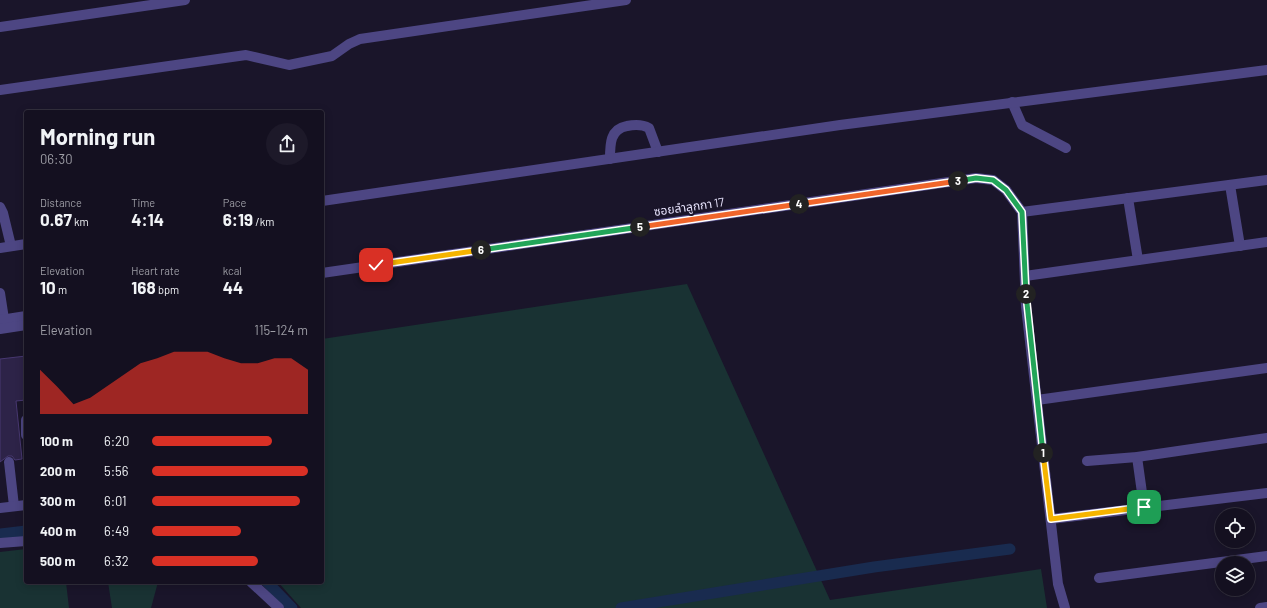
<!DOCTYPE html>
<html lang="en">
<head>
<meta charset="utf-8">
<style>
	:root { --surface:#141020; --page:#1d1929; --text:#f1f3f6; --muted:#9d9da5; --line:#33303e; --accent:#d93025 }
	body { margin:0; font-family:Barlow,"Noto Sans Thai",sans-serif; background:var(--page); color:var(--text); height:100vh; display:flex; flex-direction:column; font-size:15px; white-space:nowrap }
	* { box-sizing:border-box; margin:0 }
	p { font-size:13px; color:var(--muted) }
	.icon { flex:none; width:22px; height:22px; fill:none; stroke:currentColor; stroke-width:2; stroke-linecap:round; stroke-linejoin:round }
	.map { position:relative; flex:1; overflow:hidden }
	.details { position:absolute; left:24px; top:110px; width:300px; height:474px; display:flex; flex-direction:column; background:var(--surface); border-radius:4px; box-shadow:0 2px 10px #0003,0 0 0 1px var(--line) }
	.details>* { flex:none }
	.buttons { position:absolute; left:1215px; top:508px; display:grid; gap:8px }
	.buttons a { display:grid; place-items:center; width:40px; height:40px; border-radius:50%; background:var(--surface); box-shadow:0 2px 10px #0003,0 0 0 1px var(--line); font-size:20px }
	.pin { position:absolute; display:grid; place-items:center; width:34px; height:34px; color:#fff; margin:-17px; border-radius:8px; box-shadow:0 2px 6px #0006 }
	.km { position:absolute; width:20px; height:20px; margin:-10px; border-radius:50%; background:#222; color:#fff; font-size:11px; line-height:20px; text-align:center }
	.round { display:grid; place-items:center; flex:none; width:42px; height:42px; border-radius:21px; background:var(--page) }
	.summary { display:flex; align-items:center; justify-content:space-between; height:68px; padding:0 16px }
	h1 { font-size:22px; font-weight:700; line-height:30px }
	.metrics { display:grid; grid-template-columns:repeat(3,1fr); gap:6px; height:68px; padding:4px 16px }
	.metrics div { display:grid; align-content:center }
	.metrics b { font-size:17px; font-weight:700 }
	.metrics small { font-size:11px; font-weight:400 }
	.metrics p { font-size:11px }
	.chart { height:112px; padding:8px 16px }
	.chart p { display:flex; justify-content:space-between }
	.chart svg { width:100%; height:72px; margin-top:4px; fill:var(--accent); opacity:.7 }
	ul { padding:0 16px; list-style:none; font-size:13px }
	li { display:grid; grid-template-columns:64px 48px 1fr; align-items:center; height:30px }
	li i { height:10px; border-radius:5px; background:var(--accent) }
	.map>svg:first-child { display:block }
	.green { fill:#193233 }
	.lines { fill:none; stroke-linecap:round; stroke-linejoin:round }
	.canal { stroke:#192b4f; stroke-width:11 }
	.building { fill:#2d2348; stroke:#483871 }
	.minor { stroke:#4d4683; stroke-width:10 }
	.split-1-casing { stroke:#fff; stroke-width:8 }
	.split-2-casing { stroke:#fff; stroke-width:8 }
	.split-3-casing { stroke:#fff; stroke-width:8 }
	.split-4-casing { stroke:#fff; stroke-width:8 }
	.split-5-casing { stroke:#fff; stroke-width:8 }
	.split-6-casing { stroke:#fff; stroke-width:8 }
	.split-7-casing { stroke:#fff; stroke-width:8 }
	.split-1 { stroke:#f5b400; stroke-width:5 }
	.split-2 { stroke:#22a559; stroke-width:5 }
	.split-3 { stroke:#22a559; stroke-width:5 }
	.split-4 { stroke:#f0652b; stroke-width:5 }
	.split-5 { stroke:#f0652b; stroke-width:5 }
	.split-6 { stroke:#22a559; stroke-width:5 }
	.split-7 { stroke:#f5b400; stroke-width:5 }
	.labels { text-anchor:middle; stroke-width:4; stroke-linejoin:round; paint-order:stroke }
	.street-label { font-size:12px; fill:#e6e2fb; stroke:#1a152a }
</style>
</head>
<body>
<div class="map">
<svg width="1267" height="608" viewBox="0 0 1267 608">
	<rect width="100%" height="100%" fill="#1a152a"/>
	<!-- green -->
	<g class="green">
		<polygon points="687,284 830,600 1041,569 1047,608 301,608 278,582 322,582 322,339"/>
		<polygon points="26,549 26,582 66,582 69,608 0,608 0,552"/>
		<polygon points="108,582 158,582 151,608 112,608"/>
	</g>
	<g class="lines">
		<!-- canal -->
		<g class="canal">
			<polyline points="0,534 26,531"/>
			<polyline points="267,582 292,608"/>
			<polyline points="621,608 874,567 1010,549"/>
		</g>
	</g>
	<!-- building -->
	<polygon class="building" points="26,356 26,400 16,401 22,459 15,460 12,456 8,456 0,462 0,359"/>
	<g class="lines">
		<!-- minor -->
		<g class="minor">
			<polyline points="0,27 185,0"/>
			<polyline points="0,90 246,55 289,65 332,56 349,44 360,39 626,0"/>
			<polyline points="1012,102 1022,125 1066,148"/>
			<path d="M610 159C610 144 610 129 627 126 636 124 642 124 649 128L658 152"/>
			<polyline points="1230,185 1240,246"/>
			<polyline points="1128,198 1138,260"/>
			<polyline points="322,201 840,125 1267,70"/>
			<polyline points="0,207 3,213 11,246"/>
			<polyline points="1022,212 1026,307 1058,584 1065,608"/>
			<polyline points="1022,212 1267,180"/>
			<polyline points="0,248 26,244"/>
			<polyline points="322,273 976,178 993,180 1006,190 1022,212"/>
			<polyline points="1025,276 1267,242"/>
			<polyline points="0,293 4,319"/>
			<polyline points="0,320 26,316"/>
			<polyline points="0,329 26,325"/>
			<polyline points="1037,400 1267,368"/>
			<polyline points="26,420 26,435"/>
			<polyline points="1137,457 1144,507"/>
			<polyline points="1087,461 1137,457 1267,438"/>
			<polyline points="9,462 14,506"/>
			<polyline points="0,508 26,505"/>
			<polyline points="1051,519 1267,493"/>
			<polyline points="0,543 26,541"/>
			<polyline points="1099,578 1267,556"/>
			<polyline points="251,582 279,608"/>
			<polyline points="1260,608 1267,607"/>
		</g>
	</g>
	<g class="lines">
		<defs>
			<polyline id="split-1" points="1043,453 1051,519 1144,507"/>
			<polyline id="split-2" points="1026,294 1043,453"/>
			<polyline id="split-3" points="958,181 976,178 993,180 1006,190 1022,212 1026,294"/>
			<polyline id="split-4" points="799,204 958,181"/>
			<polyline id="split-5" points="640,227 799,204"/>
			<polyline id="split-6" points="481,250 640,227"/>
			<polyline id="split-7" points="376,265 481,250"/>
		</defs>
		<!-- split-1 casing -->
		<use href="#split-1" class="split-1-casing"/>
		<!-- split-2 casing -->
		<use href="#split-2" class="split-2-casing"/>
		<!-- split-3 casing -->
		<use href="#split-3" class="split-3-casing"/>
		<!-- split-4 casing -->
		<use href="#split-4" class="split-4-casing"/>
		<!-- split-5 casing -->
		<use href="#split-5" class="split-5-casing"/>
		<!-- split-6 casing -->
		<use href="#split-6" class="split-6-casing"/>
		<!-- split-7 casing -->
		<use href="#split-7" class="split-7-casing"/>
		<!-- split-1 -->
		<use href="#split-1" class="split-1"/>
		<!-- split-2 -->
		<use href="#split-2" class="split-2"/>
		<!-- split-3 -->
		<use href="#split-3" class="split-3"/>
		<!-- split-4 -->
		<use href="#split-4" class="split-4"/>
		<!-- split-5 -->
		<use href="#split-5" class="split-5"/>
		<!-- split-6 -->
		<use href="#split-6" class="split-6"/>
		<!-- split-7 -->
		<use href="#split-7" class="split-7"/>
	</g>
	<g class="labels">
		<!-- street labels -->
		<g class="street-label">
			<text transform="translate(689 207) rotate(-8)" y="4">ซอยลำลูกกา 17</text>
		</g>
	</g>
</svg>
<div class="buttons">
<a><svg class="icon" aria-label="locate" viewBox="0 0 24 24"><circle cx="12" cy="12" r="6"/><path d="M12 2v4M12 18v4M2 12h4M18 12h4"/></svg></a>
<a><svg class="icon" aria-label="layers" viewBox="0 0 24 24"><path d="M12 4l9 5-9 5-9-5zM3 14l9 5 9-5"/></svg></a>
</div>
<div class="pin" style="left:1144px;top:507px;background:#1e9e55"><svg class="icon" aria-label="arrive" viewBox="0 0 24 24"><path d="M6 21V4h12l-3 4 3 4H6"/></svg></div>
<div class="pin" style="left:376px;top:265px;background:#d93025"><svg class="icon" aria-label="check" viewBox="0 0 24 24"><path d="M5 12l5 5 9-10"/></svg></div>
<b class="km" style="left:1043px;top:453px">1</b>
<b class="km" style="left:1026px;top:294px">2</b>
<b class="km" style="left:958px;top:181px">3</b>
<b class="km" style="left:799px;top:204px">4</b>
<b class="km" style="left:640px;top:227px">5</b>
<b class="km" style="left:481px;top:250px">6</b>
<section class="details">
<div class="summary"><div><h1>Morning run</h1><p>06:30</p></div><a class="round"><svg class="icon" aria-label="share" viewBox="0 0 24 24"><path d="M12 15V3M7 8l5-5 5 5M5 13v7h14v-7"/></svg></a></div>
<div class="metrics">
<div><p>Distance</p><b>0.67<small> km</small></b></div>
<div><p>Time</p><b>4:14</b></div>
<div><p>Pace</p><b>6:19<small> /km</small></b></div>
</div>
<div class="metrics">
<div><p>Elevation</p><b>10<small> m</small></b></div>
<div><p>Heart rate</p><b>168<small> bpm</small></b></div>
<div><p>kcal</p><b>44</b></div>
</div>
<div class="chart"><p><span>Elevation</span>115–124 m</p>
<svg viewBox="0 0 160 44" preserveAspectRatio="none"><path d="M0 44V17L10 27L20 38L30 34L40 27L50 20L60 13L70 10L80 6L90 6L100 6L110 10L120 13L130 13L140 10L150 10L160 17V44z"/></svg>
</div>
<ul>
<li><b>100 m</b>6:20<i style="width:77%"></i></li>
<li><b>200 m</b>5:56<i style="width:100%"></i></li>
<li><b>300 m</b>6:01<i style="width:95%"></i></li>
<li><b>400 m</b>6:49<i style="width:57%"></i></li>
<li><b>500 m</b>6:32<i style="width:68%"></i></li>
</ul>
</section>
</div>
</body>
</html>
